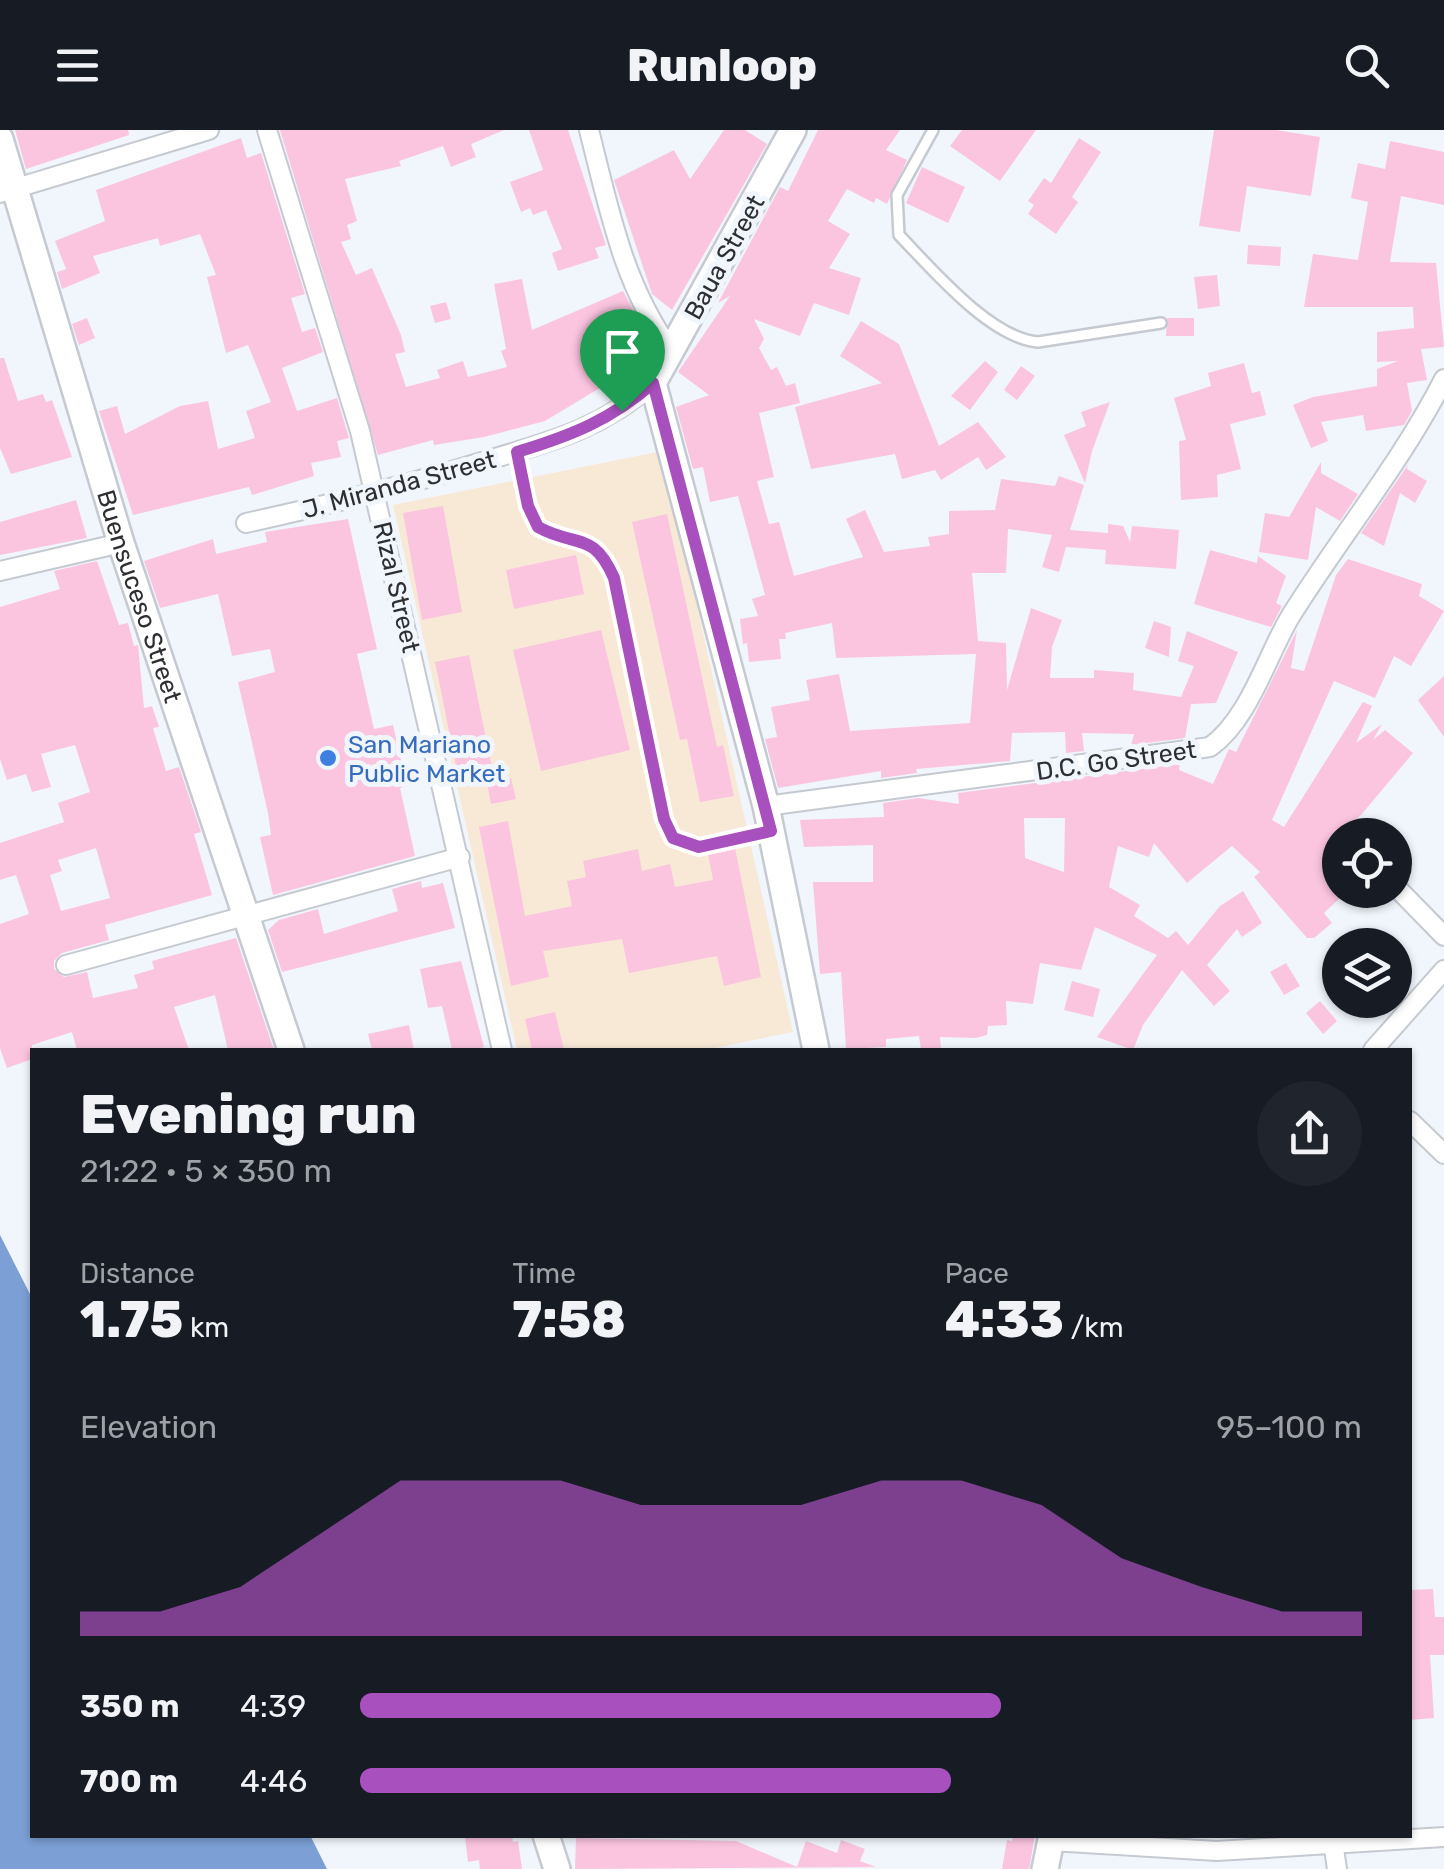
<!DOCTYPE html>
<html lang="en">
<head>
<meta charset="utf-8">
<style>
	:root { --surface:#171b24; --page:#20242c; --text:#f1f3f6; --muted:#9ea1a6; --accent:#a850bd }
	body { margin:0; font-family:Rubik,sans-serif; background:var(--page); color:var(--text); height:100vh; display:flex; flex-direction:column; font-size:38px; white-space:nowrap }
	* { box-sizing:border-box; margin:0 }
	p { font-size:32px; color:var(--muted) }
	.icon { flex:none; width:55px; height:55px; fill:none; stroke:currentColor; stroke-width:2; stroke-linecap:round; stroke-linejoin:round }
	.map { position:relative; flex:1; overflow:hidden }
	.drawer { position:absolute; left:30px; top:918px; width:1382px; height:790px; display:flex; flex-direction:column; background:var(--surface); border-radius:0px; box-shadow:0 2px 8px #0004 }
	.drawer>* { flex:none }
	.buttons { position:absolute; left:1322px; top:688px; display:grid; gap:20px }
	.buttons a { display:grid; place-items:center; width:90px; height:90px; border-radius:50%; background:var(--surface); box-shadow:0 2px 8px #0004; font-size:50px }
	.pin { position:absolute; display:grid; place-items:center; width:85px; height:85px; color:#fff; margin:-102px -42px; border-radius:50% 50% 50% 0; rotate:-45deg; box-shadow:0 0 10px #0007 }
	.pin .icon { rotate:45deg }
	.round { display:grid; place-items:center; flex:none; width:105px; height:105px; border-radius:52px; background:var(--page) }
	.head { display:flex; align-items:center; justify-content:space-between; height:170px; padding:0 50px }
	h1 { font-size:55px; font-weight:800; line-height:75px }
	.figures { display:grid; grid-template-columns:repeat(3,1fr); gap:15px; height:170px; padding:10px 50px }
	.figures div { display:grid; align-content:center }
	.figures b { font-size:50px; font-weight:800 }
	.figures small { font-size:28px; font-weight:400 }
	.figures p { font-size:28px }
	.chart { height:280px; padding:20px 50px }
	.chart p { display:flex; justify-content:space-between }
	.chart svg { width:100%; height:180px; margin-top:10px; fill:var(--accent); opacity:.7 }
	ul { padding:0 50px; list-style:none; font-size:32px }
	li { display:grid; grid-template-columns:160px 120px 1fr; align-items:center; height:75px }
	li i { height:25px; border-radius:12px; background:var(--accent) }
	header { display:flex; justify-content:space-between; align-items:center; height:130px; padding:0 50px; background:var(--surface); font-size:45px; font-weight:800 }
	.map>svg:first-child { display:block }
	.education { fill:#f8e9d6 }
	.water { fill:#7ca0d5 }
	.building { fill:#fbc5e0; fill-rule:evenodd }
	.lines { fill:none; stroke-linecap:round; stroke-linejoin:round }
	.lane-casing { stroke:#c5cad1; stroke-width:14 }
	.street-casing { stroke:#c5cad1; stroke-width:22 }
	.secondary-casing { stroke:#c5cad1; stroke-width:30 }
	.lane { stroke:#fff; stroke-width:9 }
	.street { stroke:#fff; stroke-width:18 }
	.secondary { stroke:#fff; stroke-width:25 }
	.route-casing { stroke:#fff; stroke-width:20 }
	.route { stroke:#a850bd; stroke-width:12 }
	.shop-dot { fill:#3f7fe0; stroke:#f0f6fc; stroke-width:4 }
	.labels { text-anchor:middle; stroke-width:10; stroke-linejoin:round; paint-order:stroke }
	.street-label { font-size:25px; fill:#2d2f32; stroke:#f0f6fc }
	.shop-label { font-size:25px; fill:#366cbe; stroke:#f0f6fc; text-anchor:start }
</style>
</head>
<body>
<header><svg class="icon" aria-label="menu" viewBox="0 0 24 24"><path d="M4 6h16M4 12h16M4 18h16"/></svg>Runloop<svg class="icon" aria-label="search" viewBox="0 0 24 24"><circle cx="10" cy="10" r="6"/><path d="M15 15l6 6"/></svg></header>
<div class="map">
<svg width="1444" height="1739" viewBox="0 0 1444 1739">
	<rect width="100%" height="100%" fill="#f0f6fc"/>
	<!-- education -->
	<polygon class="education" points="662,321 793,902 705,920 517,920 393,375"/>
	<!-- water -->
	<polygon class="water" points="0,1105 32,1168 32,1705 310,1705 327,1739 0,1739"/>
	<!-- building -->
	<g class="building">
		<polygon points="15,0 128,0 129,5 26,39"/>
		<polygon points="280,0 504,0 471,14 476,27 451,37 443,16 399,31 401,36 345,49 357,91 347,95 351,109 341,112 356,145 372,138 401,205 405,222 395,224 406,257 440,248 437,240 463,231 468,247 507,237 501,221 506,219 494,154 522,149 532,200 623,161 651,213 643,217 648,229 545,291 484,307 434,315 433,310 378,325"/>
		<polygon points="529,0 568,0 606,115 595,118 599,128 558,141 552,123 562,119 546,80 533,85 530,78 521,82 510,52 543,40"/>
		<polygon points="724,0 745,0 767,14 672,180 652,164 614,50 674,20 690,49"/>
		<polygon points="818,0 900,0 886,20 907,30 887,74 876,68 874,73 847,59 828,91 850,104 829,138 861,148 849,185 814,173 800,206 754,189 764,209 759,218 771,240 777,237 786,256 795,253 800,273 759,283 774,347 757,351 769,394 779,392 794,446 863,427 846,389 865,380 884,422 930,416 928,407 949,404 949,381 995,380 1001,349 1055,356 1059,346 1084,355 1070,400 1108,403 1108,394 1123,396 1130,412 1132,396 1179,400 1176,439 1105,434 1106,420 1066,417 1059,442 1042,437 1052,405 1008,399 1006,443 972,443 978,511 1006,513 1007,560 1031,478 1062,490 1052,517 1050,548 1094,548 1094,540 1134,543 1133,560 1181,567 1194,536 1178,531 1187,501 1238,522 1216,573 1191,574 1185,608 1131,615 1134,604 1082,603 1084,621 1066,623 1065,602 1012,603 1010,631 916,639 917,643 881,648 881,641 778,658 765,609 777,607 771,577 810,570 806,550 839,544 850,601 970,593 976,524 836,528 832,493 785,503 786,509 779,509 781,529 749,532 747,513 743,514 740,489 758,486 752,469 765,465 738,366 710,372 703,337 693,339 676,277 709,265 678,242 730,166 718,173 780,57 788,61"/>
		<polygon points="962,0 1036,0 1000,51 950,16"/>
		<polygon points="1214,0 1276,0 1320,7 1311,66 1247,56 1240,102 1199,96"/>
		<polygon points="241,8 247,28 261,23 305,164 291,168 302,202 315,198 323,222 282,238 297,281 337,268 349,308 337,311 341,327 311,333 314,346 252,365 249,357 133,385 99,281 117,276 125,304 180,276 208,271 218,319 255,308 246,281 271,272 248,215 226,223 207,147 216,145 200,104 160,116 158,108 93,126 100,143 62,159 57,142 66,139 55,111 105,91 96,60"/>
		<polygon points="1079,8 1101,22 1072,67 1078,72 1056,104 1028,84 1034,75 1028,71 1044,48 1051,53"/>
		<polygon points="1390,11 1444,22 1444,75 1401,66 1390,132 1436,133 1444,217 1421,219 1427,250 1407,253 1412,281 1404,295 1366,301 1363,285 1321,292 1328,311 1311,318 1293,275 1313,267 1377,256 1377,239 1398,231 1377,232 1377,202 1414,198 1413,177 1304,177 1313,124 1358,130 1368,72 1351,68 1358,33 1385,39"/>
		<polygon points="922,37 965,57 948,93 906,73"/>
		<polygon points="1248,115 1281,117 1280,136 1247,134"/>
		<polygon points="1217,145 1220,176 1198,179 1194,147"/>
		<polygon points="446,172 451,189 435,193 430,176"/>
		<polygon points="87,188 95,208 79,215 72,194"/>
		<polygon points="1167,188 1194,188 1194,206 1166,206"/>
		<polygon points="861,191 899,214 939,316 978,292 1006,327 986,340 978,327 941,350 935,340 902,349 895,324 811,339 795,277 882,253 840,226"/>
		<polygon points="0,228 4,228 18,271 43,264 46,272 52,270 72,327 11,344 0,318"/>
		<polygon points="985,231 998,242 970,280 951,266"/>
		<polygon points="1244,233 1252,263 1260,261 1266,285 1230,294 1241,339 1217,345 1218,367 1181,370 1179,311 1186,310 1174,268 1211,256 1208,243"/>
		<polygon points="1021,236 1035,246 1017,270 1004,260"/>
		<polygon points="1110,272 1092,321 1085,353 1064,305 1086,296 1081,282"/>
		<polygon points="1321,332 1321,343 1358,364 1340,391 1316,377 1308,430 1259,422 1265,383 1289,387"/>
		<polygon points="1408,335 1407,339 1427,351 1415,373 1400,363 1384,416 1361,403"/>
		<polygon points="76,370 87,408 0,425 0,392"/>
		<polygon points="443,376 462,482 422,490 403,383"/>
		<polygon points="667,384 717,617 723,615 734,666 700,672 687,609 680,610 632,392"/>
		<polygon points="348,389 377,519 357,524 374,599 393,595 407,656 400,658 415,726 273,765 260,707 271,705 268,683 238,552 275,542 270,519 232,526 218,464 160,478 144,431 213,409 216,424 267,412 265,402"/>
		<polygon points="1210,420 1257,433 1258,426 1286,446 1276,473 1282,476 1271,497 1194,474"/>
		<polygon points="576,425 584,464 514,479 506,440"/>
		<path d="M1348 429 1422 454 1419 466 1444 481 1411 536 1394 526 1375 568 1334 551 1272 690 1284 697 1363 572 1372 576 1356 613 1382 594 1373 610 1385 600 1413 623 1361 685 1340 703V768L1324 783 1332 793 1314 808H1307L1254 747 1260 742 1232 716 1187 753 1154 713 1149 727 1118 716 1109 757 1140 775 1134 786 1168 808 1176 801 1188 815 1220 776 1243 761 1262 793 1242 807 1237 799 1207 835 1230 861 1214 876 1182 840 1143 895 1133 920 1097 907 1157 825 1095 797 1081 840 1040 833 1033 874 1006 871 1007 895 988 896 987 905 976 908 940 907 941 919 921 920 919 906 886 909V917L846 919 841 842 820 844 813 752H873V715L804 717 800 690 884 687 883 673 918 668 959 674 958 663 1180 634 1179 640 1213 654 1229 619 1236 622 1297 500 1291 538 1304 541 1336 445ZM1024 688H1065L1064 742 1025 728Z"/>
		<path d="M97 431 119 495 128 493 134 516 138 515 144 578 152 576 159 597 153 598 166 641 179 637 201 702 194 704 212 765 105 795 109 810 62 823 54 831V839L64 847 87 842 93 868 138 858 134 845 154 839 152 831 236 808 274 920H228L215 865 174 877 189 920H77L72 902 32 915V929L7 938 0 918V794L29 784 16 745 0 750V713L64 692 58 673 90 662 75 615 41 624 51 657 32 662 26 644 7 650 0 629V477L60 459 54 441ZM96 718 110 768 61 781 50 745 62 741 58 730Z"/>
		<polygon points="1154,491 1171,497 1169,527 1145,518"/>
		<polygon points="601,500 630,620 541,641 513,520"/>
		<polygon points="469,525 494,648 460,655 435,532"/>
		<polygon points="1444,546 1444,607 1418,570"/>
		<polygon points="511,648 516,669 491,674 487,653"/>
		<polygon points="508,691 525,786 572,776 567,751 586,747 583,731 638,719 642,741 670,734 675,757 713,750 708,724 735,718 761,847 724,856 717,826 629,843 622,809 543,821 549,847 511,856 479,697"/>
		<polygon points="421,751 422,758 443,753 455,798 282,842 268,800 279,790 318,779 324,804 398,781 392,759"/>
		<polygon points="461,831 484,917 472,920 452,920 442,876 428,878 420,839"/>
		<polygon points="1286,833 1300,856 1284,865 1270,842"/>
		<polygon points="1072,851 1100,859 1093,887 1064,880"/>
		<polygon points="1320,871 1337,891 1323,904 1306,883"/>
		<polygon points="555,882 564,920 532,920 525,889"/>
		<polygon points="409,895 414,920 372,920 368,904"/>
		<polygon points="1433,1459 1435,1487 1444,1487 1444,1525 1430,1525 1434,1588 1410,1590 1410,1460"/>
		<polygon points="485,1705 512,1705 513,1712 518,1711 522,1739 480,1739 479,1730 468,1732 465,1707"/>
		<polygon points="1013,1705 1035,1705 1029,1739 1002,1739 1007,1710 1012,1711"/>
		<polygon points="576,1708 736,1711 797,1737 806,1711 837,1723 841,1710 865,1719 860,1731 876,1737 575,1739"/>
	</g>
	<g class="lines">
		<defs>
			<g id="lane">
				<path d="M933 0 897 65 899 105C932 139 990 208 1038 212L1161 193"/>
				<path d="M517 322 528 376 538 397C576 418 593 400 614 448L664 689 673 709 699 717 768 702"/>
			</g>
			<g id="street">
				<polyline points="267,0 360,301 502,920"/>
				<path d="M589 0C609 79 623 155 672 222"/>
				<polyline points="0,63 209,0"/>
				<path d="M246 393C323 376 399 357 475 334 544 313 598 302 653 253"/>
				<polyline points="0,441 121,413"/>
				<path d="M766 676 1210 617C1249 589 1266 528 1290 487 1340 407 1401 333 1444 249"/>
				<polyline points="1395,756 1444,806"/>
				<polyline points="66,835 460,727"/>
				<polyline points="1373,920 1444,840"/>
				<polyline points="1410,991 1444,1024"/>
				<polyline points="1051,1711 1217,1721 1444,1707"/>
				<polyline points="1333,1712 1337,1739"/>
			</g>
			<g id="secondary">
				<polyline points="793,0 653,253 766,676 816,920"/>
				<path id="s1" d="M0 9 121 413 291 920"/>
				<polyline points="546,1705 557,1739"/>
				<polyline points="1045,1739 1052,1705"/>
			</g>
		</defs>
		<!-- lane casing -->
		<use href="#lane" class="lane-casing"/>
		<!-- street casing -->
		<use href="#street" class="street-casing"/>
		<!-- secondary casing -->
		<use href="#secondary" class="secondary-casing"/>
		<!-- lane -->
		<use href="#lane" class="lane"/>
		<!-- street -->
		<use href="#street" class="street"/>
		<!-- secondary -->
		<use href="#secondary" class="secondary"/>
	</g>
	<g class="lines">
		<defs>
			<path id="route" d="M653 253 771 701 699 717 673 708 664 689 614 448C593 400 576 418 538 397L528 376 517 322C570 306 611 290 653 253Z"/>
		</defs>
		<!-- route casing -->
		<use href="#route" class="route-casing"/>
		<!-- route -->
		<use href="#route" class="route"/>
	</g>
	<!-- markers -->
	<circle class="shop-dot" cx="328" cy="628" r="10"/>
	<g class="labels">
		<!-- street labels -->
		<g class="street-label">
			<text transform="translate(724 127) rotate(-61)" y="9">Baua Street</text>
			<text transform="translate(399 354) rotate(-15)" y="9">J. Miranda Street</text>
			<text transform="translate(397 457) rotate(77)" y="9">Rizal Street</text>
			<text dy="9" stroke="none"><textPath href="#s1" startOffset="478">Buensuceso Street</textPath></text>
			<text transform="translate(1116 630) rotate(-8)" y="9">D.C. Go Street</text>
		</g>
		<!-- shop labels -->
		<g class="shop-label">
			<text x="348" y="623">San Mariano<tspan x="348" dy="29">Public Market</tspan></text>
		</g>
	</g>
</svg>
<div class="buttons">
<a><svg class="icon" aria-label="locate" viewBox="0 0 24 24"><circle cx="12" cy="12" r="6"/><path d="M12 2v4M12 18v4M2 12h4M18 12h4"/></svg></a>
<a><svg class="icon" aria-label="layers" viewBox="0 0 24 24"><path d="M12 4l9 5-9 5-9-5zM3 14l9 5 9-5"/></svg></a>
</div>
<div class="pin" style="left:622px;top:281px;background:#1e9e55"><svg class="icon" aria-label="arrive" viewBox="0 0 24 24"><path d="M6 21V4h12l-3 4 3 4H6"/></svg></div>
<section class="drawer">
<div class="head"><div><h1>Evening run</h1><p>21:22 · 5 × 350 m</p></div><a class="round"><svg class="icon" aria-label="share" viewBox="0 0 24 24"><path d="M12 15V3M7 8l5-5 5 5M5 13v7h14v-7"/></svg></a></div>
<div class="figures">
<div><p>Distance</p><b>1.75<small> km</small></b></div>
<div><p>Time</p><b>7:58</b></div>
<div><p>Pace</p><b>4:33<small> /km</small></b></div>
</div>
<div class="chart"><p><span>Elevation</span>95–100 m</p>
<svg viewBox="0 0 160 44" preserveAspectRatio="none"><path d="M0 44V38L10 38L20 32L30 19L40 6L50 6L60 6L70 12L80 12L90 12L100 6L110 6L120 12L130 25L140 32L150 38L160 38V44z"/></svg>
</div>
<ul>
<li><b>350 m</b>4:39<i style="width:64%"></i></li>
<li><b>700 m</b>4:46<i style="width:59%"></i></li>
</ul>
</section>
</div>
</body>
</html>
